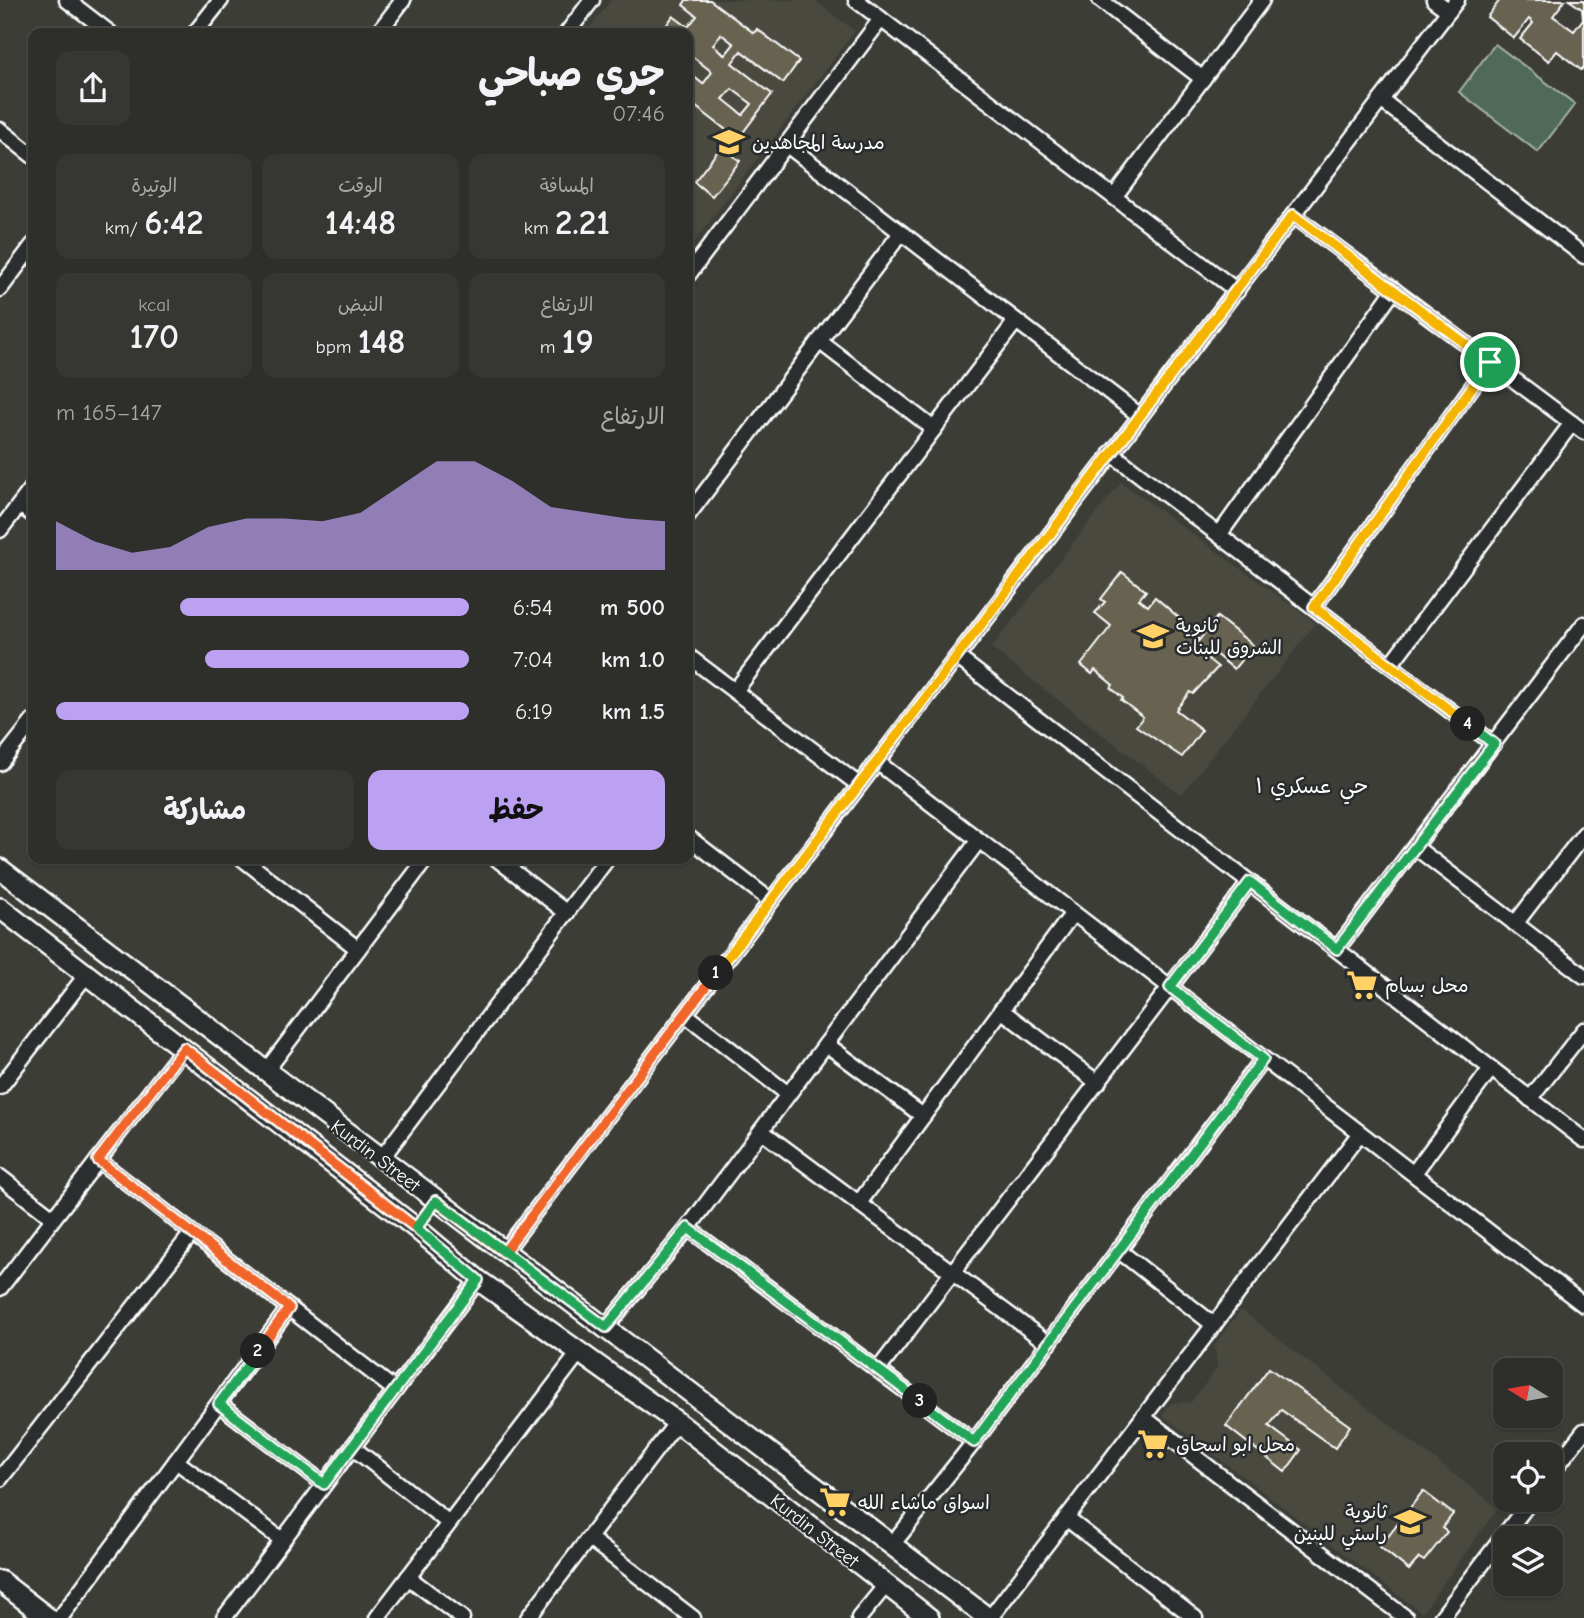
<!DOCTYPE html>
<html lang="ar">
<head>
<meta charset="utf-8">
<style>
	:root { --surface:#2e2e2a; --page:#363632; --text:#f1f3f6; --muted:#a7a8a8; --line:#494a47; --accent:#bca0f2 }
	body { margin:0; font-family:"Comic Neue","Playpen Sans Arabic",sans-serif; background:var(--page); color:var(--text); direction:rtl; height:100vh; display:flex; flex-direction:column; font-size:26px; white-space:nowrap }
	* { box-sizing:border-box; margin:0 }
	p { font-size:23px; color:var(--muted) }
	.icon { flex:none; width:38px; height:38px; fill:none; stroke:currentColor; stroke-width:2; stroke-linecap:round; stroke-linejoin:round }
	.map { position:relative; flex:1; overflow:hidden; direction:ltr }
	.panel { position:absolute; left:28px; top:28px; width:665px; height:836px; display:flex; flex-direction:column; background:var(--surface); border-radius:14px; box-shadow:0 2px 5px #0004,0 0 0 2px var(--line); direction:rtl }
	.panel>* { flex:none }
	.needle { width:46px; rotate:281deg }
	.buttons { position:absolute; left:1493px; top:1358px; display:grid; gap:14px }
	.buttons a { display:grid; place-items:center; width:70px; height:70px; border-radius:14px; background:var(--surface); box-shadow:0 2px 5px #0004,0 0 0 2px var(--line); font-size:35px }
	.pin { position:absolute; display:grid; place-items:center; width:60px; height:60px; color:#fff; margin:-30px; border:4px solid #fff; border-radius:50%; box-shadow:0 2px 7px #0007 }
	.km { position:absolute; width:35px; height:35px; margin:-18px; border-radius:50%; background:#222; color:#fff; font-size:19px; line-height:35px; text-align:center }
	.round { display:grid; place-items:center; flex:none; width:74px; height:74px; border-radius:14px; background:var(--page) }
	.head { display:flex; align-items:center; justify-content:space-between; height:119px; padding:0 28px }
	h1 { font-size:38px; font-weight:700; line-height:52px }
	.figures { display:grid; grid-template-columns:repeat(3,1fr); gap:10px; height:119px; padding:7px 28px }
	.figures div { display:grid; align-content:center; border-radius:14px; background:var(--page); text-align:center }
	.figures b { font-size:35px; font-weight:700 }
	.figures small { font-size:19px; font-weight:400 }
	.figures p { font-size:19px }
	.chart { height:196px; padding:14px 28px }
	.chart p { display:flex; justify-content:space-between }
	.chart svg { width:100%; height:126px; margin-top:7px; fill:var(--accent); opacity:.7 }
	.button { display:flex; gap:14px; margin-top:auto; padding:14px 28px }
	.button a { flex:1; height:80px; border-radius:14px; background:var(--accent); color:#111; font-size:28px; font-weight:700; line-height:80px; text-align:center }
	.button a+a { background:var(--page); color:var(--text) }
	ul { padding:0 28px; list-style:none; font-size:23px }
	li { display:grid; grid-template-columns:112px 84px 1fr; align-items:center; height:52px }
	li i { height:18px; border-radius:9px; background:var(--accent) }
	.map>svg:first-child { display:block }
	.built { fill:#4a4840 }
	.green { fill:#506a59; stroke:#a8b4ac; stroke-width:2 }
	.building { fill:#686251; stroke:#fff; stroke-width:2; fill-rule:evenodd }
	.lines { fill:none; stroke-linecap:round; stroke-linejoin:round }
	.street-casing { stroke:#fff; stroke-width:19 }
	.secondary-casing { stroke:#fff; stroke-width:24 }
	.street { stroke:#2a2d2e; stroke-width:14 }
	.secondary { stroke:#2a2d2e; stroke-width:19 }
	.split-1-casing { stroke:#fff; stroke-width:14 }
	.split-2-casing { stroke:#fff; stroke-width:14 }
	.split-3-casing { stroke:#fff; stroke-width:14 }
	.split-4-casing { stroke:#fff; stroke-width:14 }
	.split-5-casing { stroke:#fff; stroke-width:14 }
	.split-1 { stroke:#f5b400; stroke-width:9 }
	.split-2 { stroke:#f0652b; stroke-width:9 }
	.split-3 { stroke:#22a559; stroke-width:9 }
	.split-4 { stroke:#22a559; stroke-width:9 }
	.split-5 { stroke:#f5b400; stroke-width:9 }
	.labels { text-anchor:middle; stroke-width:5; stroke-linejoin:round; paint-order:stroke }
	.poi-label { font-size:19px; fill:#fff; stroke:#2a2d2e; text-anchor:start }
	.street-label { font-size:19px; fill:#fff; stroke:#2a2d2e }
	.neighbourhood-label { font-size:21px; fill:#fff; stroke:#2a2d2e }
</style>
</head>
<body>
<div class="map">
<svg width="1584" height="1618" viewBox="0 0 1584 1618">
	<rect width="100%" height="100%" fill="#3d3d38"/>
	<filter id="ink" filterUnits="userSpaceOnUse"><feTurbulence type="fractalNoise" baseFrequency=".0143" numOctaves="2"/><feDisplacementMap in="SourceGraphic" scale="14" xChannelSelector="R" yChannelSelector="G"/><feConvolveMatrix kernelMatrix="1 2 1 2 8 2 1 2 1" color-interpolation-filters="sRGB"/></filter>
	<g filter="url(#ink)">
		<!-- built -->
		<g class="built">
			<polygon points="611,0 814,0 855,31 688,250 688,33 586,33"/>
			<polygon points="1121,482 1316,623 1181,795 991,648"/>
			<polygon points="1241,1310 1498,1508 1422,1613 1162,1415 1171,1403 1191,1402 1217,1368 1215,1344"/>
		</g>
		<!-- green -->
		<polygon class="green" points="1495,44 1575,104 1538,152 1459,92"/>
		<!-- building -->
		<g class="building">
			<path d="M686 0H710L754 33 757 29 799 61 783 83 741 51 732 63 772 94 738 139 691 103 688 108V72L703 84 712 72 688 53V33H661L673 16 688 27 697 16 683 5ZM721 34 734 44 725 55 713 45ZM732 89 752 104 743 115 723 99Z"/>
			<polygon points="1500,0 1565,0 1553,16 1574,31 1583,19 1582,9 1569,0 1584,0 1584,67 1581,70 1557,51 1549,61 1520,39 1533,23 1529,19 1514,38 1487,17"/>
			<polygon points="721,147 740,161 712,196 694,182"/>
			<polygon points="1122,572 1146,591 1139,599 1148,606 1155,597 1185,623 1183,626 1198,638 1197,643 1217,617 1253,645 1234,669 1210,650 1205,657 1218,667 1193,694 1190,692 1176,710 1202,730 1182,757 1136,726 1143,717 1121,700 1123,698 1111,688 1113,685 1095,670 1092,674 1081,665 1111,626 1095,613 1105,602 1101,599"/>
			<polygon points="1269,1368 1350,1426 1335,1448 1281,1410 1269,1426 1301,1450 1285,1472 1226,1426"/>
			<polygon points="1423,1491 1453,1514 1442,1528 1447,1532 1424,1561 1419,1558 1409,1570 1380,1547"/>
		</g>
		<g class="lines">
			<defs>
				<g id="street">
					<polyline points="67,0 110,33"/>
					<polyline points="856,0 1237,291"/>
					<polyline points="1100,0 1203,79"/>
					<polyline points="1434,0 1449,11"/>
					<polyline points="195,33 221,0"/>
					<polyline points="378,33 403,0"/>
					<polyline points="567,33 592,0"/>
					<polyline points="1381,100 1584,256"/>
					<polyline points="0,130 33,156"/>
					<polyline points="787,145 1139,415"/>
					<polyline points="1114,197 1262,0"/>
					<polyline points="1293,215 1584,432"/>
					<polyline points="688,275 881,19"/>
					<polyline points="0,289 33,245"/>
					<polyline points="819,341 934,429"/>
					<polyline points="1111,453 1494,744"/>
					<polyline points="20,505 33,515"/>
					<polyline points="688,515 901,233"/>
					<polyline points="0,530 33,487"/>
					<polyline points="1219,535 1394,290"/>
					<polyline points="1314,607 1490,362"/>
					<polyline points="688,656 859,785"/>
					<polyline points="957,657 1584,1140"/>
					<polyline points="1390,665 1572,423"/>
					<polyline points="735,691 1016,321"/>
					<polyline points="877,762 1584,1305"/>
					<polyline points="0,763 33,721"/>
					<polyline points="688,837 771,901"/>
					<polyline points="1415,847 1584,976"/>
					<polyline points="243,859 358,949"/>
					<polyline points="497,859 567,913"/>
					<polyline points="1515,924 1584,834"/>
					<polyline points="1337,949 1584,624"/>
					<polyline points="1001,1010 1098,1083"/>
					<polyline points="685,1014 788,1094"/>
					<polyline points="826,1044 923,1116"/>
					<polyline points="266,1071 426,859"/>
					<polyline points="0,1087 87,974"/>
					<polyline points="1530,1099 1584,1030"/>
					<polyline points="761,1131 1049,1344"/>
					<polyline points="381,1159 607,859"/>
					<polyline points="98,1160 395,1390"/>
					<polyline points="1414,1173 1490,1070"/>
					<polyline points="0,1177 53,1218"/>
					<polyline points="859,1203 1073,913"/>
					<polyline points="688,1228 974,1442"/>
					<polyline points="1118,1250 1214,1325"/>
					<polyline points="504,1252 1457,0"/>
					<polyline points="0,1288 184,1048"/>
					<polyline points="606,1327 688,1228 979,840"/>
					<polyline points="878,1370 1250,882"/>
					<polyline points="219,1404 324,1484"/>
					<polyline points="1143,1417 1406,1618"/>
					<polyline points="352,1447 449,1523"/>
					<polyline points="176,1461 282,1540"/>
					<polyline points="1550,1475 1584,1431"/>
					<polyline points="0,1479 192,1233"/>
					<polyline points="1066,1518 1195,1618"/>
					<polyline points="589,1538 693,1618"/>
					<polyline points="892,1545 974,1442 1263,1059"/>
					<polyline points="408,1577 462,1618"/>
					<polyline points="60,1618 289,1308"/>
					<polyline points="224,1618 478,1280"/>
					<polyline points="377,1618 578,1354"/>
					<polyline points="528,1618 677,1422"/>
					<polyline points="859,1618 886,1585"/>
					<polyline points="990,1618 1360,1133"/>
					<polyline points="1441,1618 1531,1500"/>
				</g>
				<g id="secondary">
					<polyline points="0,869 988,1618"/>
					<polyline points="0,908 416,1228 478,1280 677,1422 929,1618"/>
					<polyline points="0,1581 48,1618"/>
				</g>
			</defs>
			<!-- street casing -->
			<use href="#street" class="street-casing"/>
			<!-- secondary casing -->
			<use href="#secondary" class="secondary-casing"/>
			<!-- street -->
			<use href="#street" class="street"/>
			<!-- secondary -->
			<use href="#secondary" class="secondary"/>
		</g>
	</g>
	<g class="lines" filter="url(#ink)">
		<defs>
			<polyline id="split-1" points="716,973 1293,215 1490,362"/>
			<polyline id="split-2" points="258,1351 289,1308 98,1160 184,1048 416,1228 436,1201 504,1252 716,973"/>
			<polyline id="split-3" points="258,1351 219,1404 324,1484 478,1280 416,1228 436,1201 606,1327 688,1228 920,1401"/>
			<polyline id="split-4" points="920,1401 974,1442 1263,1059 1170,987 1250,882 1337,949 1494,744 1468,724"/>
			<polyline id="split-5" points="1468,724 1314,607 1490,362"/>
		</defs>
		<!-- split-1 casing -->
		<use href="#split-1" class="split-1-casing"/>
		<!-- split-2 casing -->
		<use href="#split-2" class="split-2-casing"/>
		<!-- split-3 casing -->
		<use href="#split-3" class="split-3-casing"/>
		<!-- split-4 casing -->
		<use href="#split-4" class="split-4-casing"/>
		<!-- split-5 casing -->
		<use href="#split-5" class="split-5-casing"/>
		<!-- split-1 -->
		<use href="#split-1" class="split-1"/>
		<!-- split-2 -->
		<use href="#split-2" class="split-2"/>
		<!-- split-3 -->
		<use href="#split-3" class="split-3"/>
		<!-- split-4 -->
		<use href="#split-4" class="split-4"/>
		<!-- split-5 -->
		<use href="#split-5" class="split-5"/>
	</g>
	<!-- icons -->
	<defs>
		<symbol id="school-bare" viewBox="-9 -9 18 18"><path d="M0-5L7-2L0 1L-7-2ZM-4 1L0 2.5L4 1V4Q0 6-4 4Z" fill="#ffd166" stroke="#2a2d2e" stroke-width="2.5" paint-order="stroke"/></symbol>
		<symbol id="supermarket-bare" viewBox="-9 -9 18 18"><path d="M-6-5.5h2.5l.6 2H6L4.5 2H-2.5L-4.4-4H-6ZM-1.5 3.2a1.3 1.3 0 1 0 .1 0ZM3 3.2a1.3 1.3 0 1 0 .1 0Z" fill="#ffd166" stroke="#2a2d2e" stroke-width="2.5" paint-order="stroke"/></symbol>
	</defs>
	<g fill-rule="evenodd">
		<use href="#school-bare" x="707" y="120" width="44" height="44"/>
		<use href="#school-bare" x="1131" y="614" width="44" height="44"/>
		<use href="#supermarket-bare" x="1340" y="963" width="44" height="44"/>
		<use href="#supermarket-bare" x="1131" y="1422" width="44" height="44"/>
		<use href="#supermarket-bare" x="813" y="1480" width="44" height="44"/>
		<use href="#school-bare" x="1388" y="1500" width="44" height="44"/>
	</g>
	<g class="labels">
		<!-- poi labels -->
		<g class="poi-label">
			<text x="752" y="149">مدرسة المجاهدين</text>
			<text x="1176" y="632">ثانوية<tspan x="1176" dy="22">الشروق للبنات</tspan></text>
			<text x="1385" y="992">محل بسام</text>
			<text x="1176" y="1451">محل ابو اسحاق</text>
			<text x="858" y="1509">اسواق ماشاء الله</text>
			<text x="1387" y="1518" text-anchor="end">ثانوية<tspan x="1387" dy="22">راستي للبنين</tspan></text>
		</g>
		<!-- street labels -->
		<g class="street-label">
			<text transform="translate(376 1155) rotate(37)" y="7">Kurdin Street</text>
			<text transform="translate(815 1530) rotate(38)" y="7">Kurdin Street</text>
		</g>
		<!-- neighbourhood labels -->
		<g class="neighbourhood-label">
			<text x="1312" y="793">حي عسكري ١</text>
		</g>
	</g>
</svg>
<div class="buttons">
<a><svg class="needle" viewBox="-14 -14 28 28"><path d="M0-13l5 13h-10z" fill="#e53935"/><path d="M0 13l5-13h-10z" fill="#a7a8a8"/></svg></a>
<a><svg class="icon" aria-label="locate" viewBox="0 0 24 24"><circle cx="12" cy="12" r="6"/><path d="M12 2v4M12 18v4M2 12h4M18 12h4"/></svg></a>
<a><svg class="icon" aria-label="layers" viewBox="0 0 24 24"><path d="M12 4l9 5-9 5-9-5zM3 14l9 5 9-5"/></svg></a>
</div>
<div class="pin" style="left:1490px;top:362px;background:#1e9e55"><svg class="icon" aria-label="arrive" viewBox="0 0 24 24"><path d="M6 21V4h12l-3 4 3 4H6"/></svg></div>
<b class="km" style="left:716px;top:973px">1</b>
<b class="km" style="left:258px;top:1351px">2</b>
<b class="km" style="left:920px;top:1401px">3</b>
<b class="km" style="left:1468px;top:724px">4</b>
<section class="panel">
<div class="head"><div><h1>جري صباحي</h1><p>07:46</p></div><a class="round"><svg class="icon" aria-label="share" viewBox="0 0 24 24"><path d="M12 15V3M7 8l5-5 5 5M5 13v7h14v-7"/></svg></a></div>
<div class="figures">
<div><p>المسافة</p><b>2.21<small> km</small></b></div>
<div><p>الوقت</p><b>14:48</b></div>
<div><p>الوتيرة</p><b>6:42<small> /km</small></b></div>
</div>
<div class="figures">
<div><p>الارتفاع</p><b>19<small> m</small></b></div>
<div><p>النبض</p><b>148<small> bpm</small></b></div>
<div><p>kcal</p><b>170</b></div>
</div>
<div class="chart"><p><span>الارتفاع</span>147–165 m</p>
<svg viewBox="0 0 160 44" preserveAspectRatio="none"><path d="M0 44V27L10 34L20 38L30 36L40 29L50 26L60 26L70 27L80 24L90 15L100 6L110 6L120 13L130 22L140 24L150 26L160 27V44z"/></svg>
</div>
<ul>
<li><b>500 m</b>6:54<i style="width:70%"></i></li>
<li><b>1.0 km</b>7:04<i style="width:64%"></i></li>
<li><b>1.5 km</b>6:19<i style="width:100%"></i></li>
</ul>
<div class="button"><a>حفظ</a><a>مشاركة</a></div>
</section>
</div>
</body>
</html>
